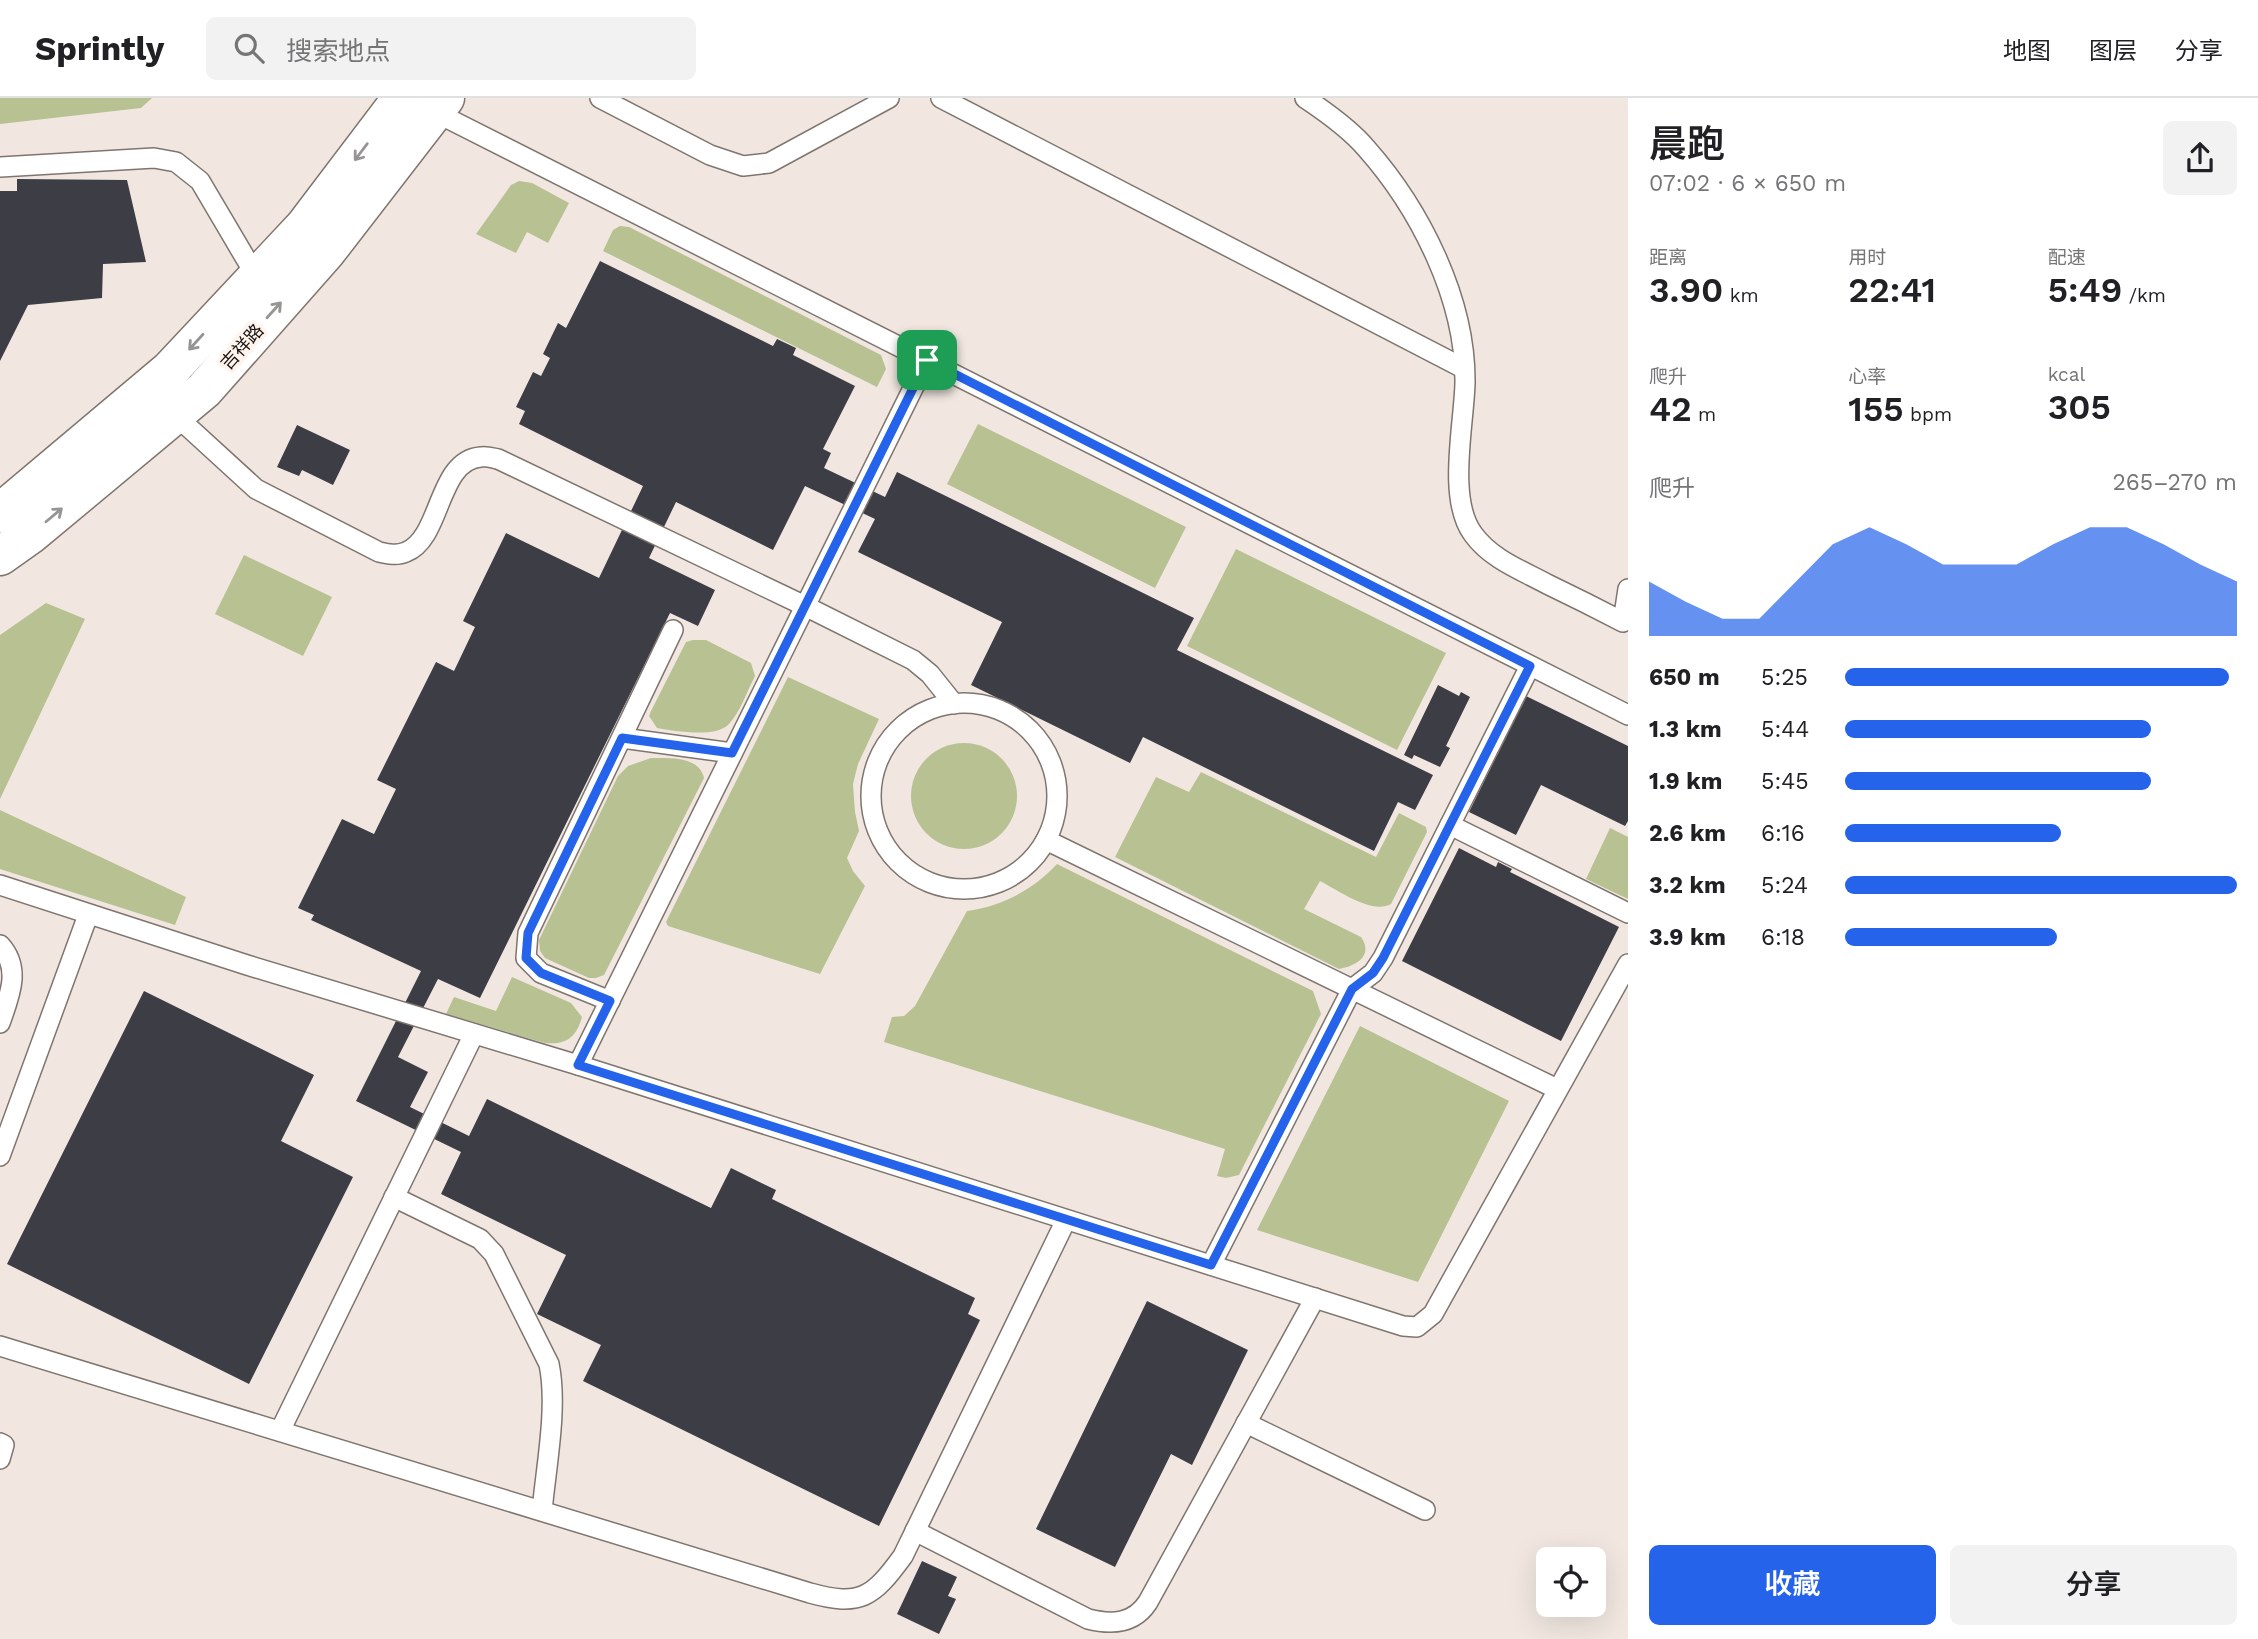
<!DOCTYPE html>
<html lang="zh">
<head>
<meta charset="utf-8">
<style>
	:root { --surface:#fff; --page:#f2f2f2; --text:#202124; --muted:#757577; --line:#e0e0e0; --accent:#2563eb }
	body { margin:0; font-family:"Work Sans","Noto Sans SC",sans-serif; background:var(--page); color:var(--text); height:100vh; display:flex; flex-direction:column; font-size:26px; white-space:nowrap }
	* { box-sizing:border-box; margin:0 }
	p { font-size:23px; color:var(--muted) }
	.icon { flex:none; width:38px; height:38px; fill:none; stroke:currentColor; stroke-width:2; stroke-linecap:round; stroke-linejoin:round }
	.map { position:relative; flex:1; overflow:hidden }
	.sheet { display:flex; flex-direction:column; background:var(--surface); width:630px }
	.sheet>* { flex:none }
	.controls { position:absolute; left:1536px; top:1449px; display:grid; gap:14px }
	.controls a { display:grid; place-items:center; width:70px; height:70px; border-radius:10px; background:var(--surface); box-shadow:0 7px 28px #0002; font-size:35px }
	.pin { position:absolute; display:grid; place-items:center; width:60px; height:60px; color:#fff; margin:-30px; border-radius:14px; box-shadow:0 4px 10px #0006 }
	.round { display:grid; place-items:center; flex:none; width:74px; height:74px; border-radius:10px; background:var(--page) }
	.head { display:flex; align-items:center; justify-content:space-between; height:119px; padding:0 21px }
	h1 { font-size:38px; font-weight:600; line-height:52px }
	.stats { display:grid; grid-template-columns:repeat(3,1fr); gap:10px; height:119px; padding:7px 21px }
	.stats div { display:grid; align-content:center }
	.stats b { font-size:35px; font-weight:600 }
	.stats small { font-size:19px; font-weight:400 }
	.stats p { font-size:19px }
	.chart { height:196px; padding:14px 21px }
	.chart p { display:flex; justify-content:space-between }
	.chart svg { width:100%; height:126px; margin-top:7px; fill:var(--accent); opacity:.7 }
	.action { display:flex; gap:14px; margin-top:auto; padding:14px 21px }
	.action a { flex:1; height:80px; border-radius:10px; background:var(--accent); color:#fff; font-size:28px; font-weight:600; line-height:80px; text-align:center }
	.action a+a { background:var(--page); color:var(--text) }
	ul { padding:0 21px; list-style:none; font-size:23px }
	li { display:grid; grid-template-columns:112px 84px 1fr; align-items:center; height:52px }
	li i { height:18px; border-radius:9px; background:var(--accent) }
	header { display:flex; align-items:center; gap:42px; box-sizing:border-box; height:98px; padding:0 35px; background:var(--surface); border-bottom:2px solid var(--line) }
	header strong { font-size:33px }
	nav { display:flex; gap:38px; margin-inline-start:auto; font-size:24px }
	.search { width:490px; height:63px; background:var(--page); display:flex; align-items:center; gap:18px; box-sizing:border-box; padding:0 24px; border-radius:10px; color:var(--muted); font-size:26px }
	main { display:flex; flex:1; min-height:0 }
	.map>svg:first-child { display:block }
	.green { fill:#b7c192 }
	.building { fill:#3d3d46 }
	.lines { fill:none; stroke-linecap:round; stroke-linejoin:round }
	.service-casing { stroke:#7f756f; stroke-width:22 }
	.secondary-casing { stroke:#7f756f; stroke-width:41 }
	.service { stroke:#fff; stroke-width:19 }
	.secondary { stroke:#fff; stroke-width:38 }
	.oneway { stroke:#979594 }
	.route-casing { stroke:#fff; stroke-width:14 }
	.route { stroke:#2563eb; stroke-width:9 }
	.labels { text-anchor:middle; stroke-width:7; stroke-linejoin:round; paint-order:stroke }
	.street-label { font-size:18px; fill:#181412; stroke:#fff4ed }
</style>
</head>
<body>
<header>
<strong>Sprintly</strong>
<div class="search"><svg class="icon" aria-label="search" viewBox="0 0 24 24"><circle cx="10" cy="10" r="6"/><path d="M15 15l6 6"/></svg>搜索地点</div>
<nav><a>地图</a><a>图层</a><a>分享</a></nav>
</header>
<main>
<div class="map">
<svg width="1628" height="1541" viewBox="0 0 1628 1541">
	<rect width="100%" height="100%" fill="#f1e7e0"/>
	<!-- green -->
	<g class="green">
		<polygon points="0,0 152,0 141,10 0,26"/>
		<polygon points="519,83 532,85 569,105 548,145 527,134 516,155 476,136 511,87"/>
		<polygon points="620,128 629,129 881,257 886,271 877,289 603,153 613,132"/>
		<polygon points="978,326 1186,429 1155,490 947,386"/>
		<polygon points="1236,451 1446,555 1397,652 1187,548"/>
		<polygon points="244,457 332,499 303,558 215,516"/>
		<polygon points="46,505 85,521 0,701 0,537"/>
		<path d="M693 542H706L751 565 755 578C747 593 740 615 728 627 714 640 675 633 657 630L649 618 651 613 686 544Z"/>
		<polygon points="788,579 879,621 858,666 853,686 855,714 859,733 847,760 853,773 865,788 820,876 668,828 666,824"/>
		<circle cx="964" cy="698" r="53"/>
		<path d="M651 660C670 660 699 658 704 680L604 877 596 880H589L545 860 540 853 539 842 618 678 628 668Z"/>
		<path d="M1201 674 1376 759 1399 715 1426 729 1427 734 1391 806C1372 817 1338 792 1320 783L1304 811 1361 839C1374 858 1356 868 1339 871L1115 759 1156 679 1189 694Z"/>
		<polygon points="0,712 186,799 175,827 0,771"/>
		<polygon points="1610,730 1628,739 1628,801 1586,781"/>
		<path d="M1057 766 1313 893 1321 916 1239 1077 1226 1080 1217 1078 1225 1051 884 944 892 919 904 918 915 908 967 813C1002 808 1033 792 1057 766Z"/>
		<path d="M512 879 571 905 582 919C576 940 566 947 545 945L446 916 454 899 496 913Z"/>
		<polygon points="1360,928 1509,1003 1418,1184 1257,1132"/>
	</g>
	<!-- building -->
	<g class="building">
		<polygon points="17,81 127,82 146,164 103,166 102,200 28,207 0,263 0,93 17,93"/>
		<polygon points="600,163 773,248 777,241 796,250 793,257 855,288 823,351 831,355 824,370 885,399 897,374 1194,520 1177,552 1433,677 1415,712 1398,704 1374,753 1143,639 1130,665 971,587 1002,524 858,454 875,421 805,388 773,452 676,404 649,460 715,492 698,528 670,515 480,900 438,881 398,959 428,974 410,1009 469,1038 487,1001 711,1110 731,1070 776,1092 772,1101 975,1200 968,1216 980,1222 879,1428 583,1283 601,1247 537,1216 566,1157 441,1096 461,1054 356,1003 421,873 311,822 314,817 298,810 342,721 374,736 396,691 377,682 436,564 454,573 475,529 463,523 506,435 599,480 643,388 519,326 525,313 516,309 533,274 541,278 550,260 543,256 558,225 566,230"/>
		<polygon points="297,327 350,352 333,387 302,372 299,378 277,369"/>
		<polygon points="1438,587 1459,598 1461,594 1470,599 1446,648 1450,650 1440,669 1414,657 1412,661 1404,657"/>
		<polygon points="1526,598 1628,648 1628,723 1625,728 1541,687 1516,737 1469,714"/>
		<polygon points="1459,750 1496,769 1498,764 1512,771 1510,774 1619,829 1561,943 1402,863"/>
		<polygon points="144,893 314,977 281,1043 353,1079 249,1286 7,1166"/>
		<polygon points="1147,1203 1248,1252 1192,1367 1171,1356 1115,1469 1036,1431"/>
		<polygon points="922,1463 957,1479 948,1498 956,1501 939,1536 897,1516"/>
	</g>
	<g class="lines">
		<defs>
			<g id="service">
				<polyline points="600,0 710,57 743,68 769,65 889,0"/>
				<polyline points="941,0 1463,270"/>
				<path d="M1305 0C1326 14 1350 31 1366 50 1420 111 1466 201 1465 285 1464 327 1447 401 1473 436 1491 461 1521 472 1547 486 1572 498 1598 511 1623 524L1628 491"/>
				<polyline points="435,14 1628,617"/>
				<polyline points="0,69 154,60 176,64 200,83 256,178"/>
				<path d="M174 316 256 391 379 454C388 456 397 458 406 454 442 440 437 362 481 359 486 358 493 360 498 361L805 508 913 562 930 576 954 606"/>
				<circle cx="964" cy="698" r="93"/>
				<polyline points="622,640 732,655"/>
				<polyline points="1450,727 1628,815"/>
				<polyline points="1046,742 1557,991"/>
				<polyline points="0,787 247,867 578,967 1403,1228 1417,1229 1433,1216 1628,866"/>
				<path d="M0 847C22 871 9 899 0 925"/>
				<polyline points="610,903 541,875 526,860 528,835 673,532"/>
				<polyline points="578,967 927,262"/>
				<polyline points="0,1058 88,817"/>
				<path d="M394 1099 480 1141 494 1156 549 1266C558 1309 546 1369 542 1413"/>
				<polyline points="1211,1167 1352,891 1373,875 1383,860 1530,568"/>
				<path d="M0 1248 810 1495C861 1509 873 1499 903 1458L1066 1122"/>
				<polyline points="1246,1325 1425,1412"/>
				<polyline points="280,1333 474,936"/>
				<polyline points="0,1345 4,1347 0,1361"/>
				<path d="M915 1433 1088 1521C1112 1527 1134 1526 1148 1504L1315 1200"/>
			</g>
			<g id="secondary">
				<polyline points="0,415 170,272 305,128 402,0"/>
				<polyline points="0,458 31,436 204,292 326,154 445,0"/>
			</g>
		</defs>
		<!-- service casing -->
		<use href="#service" class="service-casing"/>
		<!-- secondary casing -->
		<use href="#secondary" class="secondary-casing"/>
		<!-- service -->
		<use href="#service" class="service"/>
		<!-- secondary -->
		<use href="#secondary" class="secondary"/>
	</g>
	<!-- one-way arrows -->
	<defs><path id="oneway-shaft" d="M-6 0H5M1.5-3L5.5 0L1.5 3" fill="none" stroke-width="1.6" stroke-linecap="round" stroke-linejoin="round" transform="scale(1.75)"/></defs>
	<g class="oneway">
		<use href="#oneway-shaft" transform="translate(361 54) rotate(127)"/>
		<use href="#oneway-shaft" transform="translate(274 212) rotate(-48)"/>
		<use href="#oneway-shaft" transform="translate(196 244) rotate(132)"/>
		<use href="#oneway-shaft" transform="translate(54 417) rotate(-40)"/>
	</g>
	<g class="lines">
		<defs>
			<polygon id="route" points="927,262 1530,568 1383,860 1373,875 1352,891 1211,1167 578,967 610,903 541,875 526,860 528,835 622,640 732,655"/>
		</defs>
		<!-- route casing -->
		<use href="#route" class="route-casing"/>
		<!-- route -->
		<use href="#route" class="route"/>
	</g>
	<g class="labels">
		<!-- street labels -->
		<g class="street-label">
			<text transform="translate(242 249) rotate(-48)" y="6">吉祥路</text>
		</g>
	</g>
</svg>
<div class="controls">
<a><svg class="icon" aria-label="locate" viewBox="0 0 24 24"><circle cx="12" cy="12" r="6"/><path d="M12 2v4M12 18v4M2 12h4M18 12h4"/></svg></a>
</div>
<div class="pin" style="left:927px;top:262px;background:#1e9e55"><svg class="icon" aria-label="arrive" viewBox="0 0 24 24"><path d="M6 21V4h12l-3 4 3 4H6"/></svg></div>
</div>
<section class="sheet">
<div class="head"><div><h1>晨跑</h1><p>07:02 · 6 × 650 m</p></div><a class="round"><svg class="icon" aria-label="share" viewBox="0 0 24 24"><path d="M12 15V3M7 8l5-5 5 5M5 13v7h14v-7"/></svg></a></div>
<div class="stats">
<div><p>距离</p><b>3.90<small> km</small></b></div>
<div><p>用时</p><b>22:41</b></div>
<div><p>配速</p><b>5:49<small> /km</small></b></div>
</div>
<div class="stats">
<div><p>爬升</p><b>42<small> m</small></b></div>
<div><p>心率</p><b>155<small> bpm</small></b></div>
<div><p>kcal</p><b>305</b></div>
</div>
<div class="chart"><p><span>爬升</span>265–270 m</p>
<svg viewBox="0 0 160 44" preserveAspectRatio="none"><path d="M0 44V25L10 32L20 38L30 38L40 25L50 12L60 6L70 12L80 19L90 19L100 19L110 12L120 6L130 6L140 12L150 19L160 25V44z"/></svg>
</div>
<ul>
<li><b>650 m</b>5:25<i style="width:98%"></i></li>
<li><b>1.3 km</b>5:44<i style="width:78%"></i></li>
<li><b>1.9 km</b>5:45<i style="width:78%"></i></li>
<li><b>2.6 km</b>6:16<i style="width:55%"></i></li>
<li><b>3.2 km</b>5:24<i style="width:100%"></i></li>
<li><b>3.9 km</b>6:18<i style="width:54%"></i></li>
</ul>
<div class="action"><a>收藏</a><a>分享</a></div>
</section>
</main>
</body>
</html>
